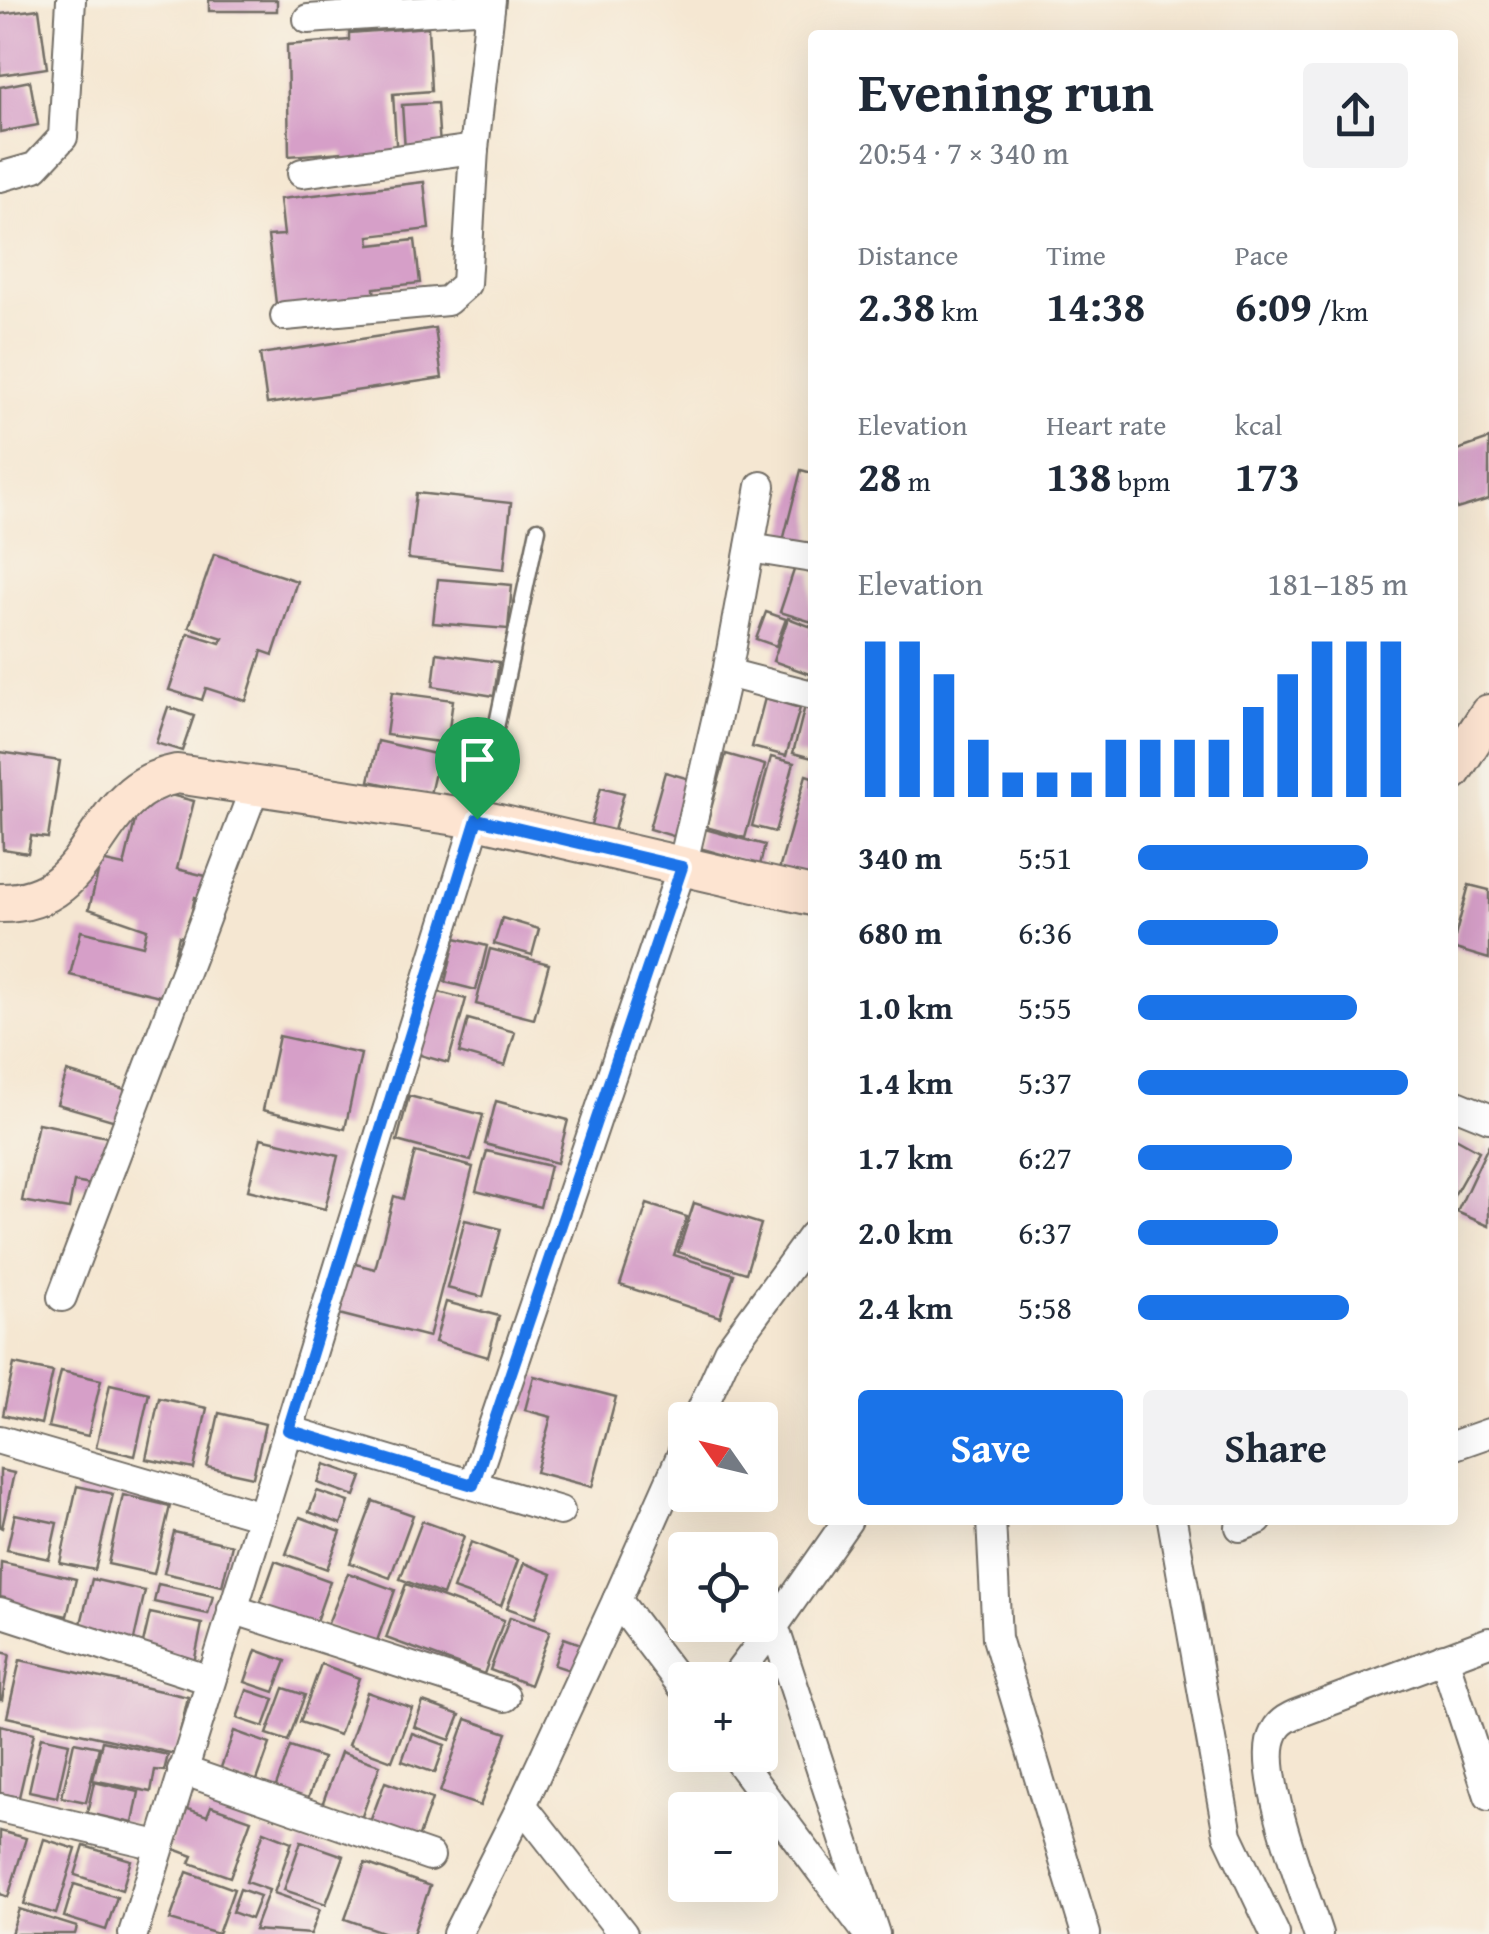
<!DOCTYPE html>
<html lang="en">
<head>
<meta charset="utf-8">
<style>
	:root { --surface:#fff; --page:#f2f2f3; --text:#1f2937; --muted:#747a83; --accent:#1a73e8 }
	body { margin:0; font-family:"Gentium Book Plus",serif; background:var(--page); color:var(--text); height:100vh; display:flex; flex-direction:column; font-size:38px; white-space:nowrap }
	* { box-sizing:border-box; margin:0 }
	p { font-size:32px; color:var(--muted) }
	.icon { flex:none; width:55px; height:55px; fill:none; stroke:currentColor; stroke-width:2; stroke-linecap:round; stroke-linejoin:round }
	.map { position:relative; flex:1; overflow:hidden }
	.side { position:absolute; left:808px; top:30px; width:650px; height:1495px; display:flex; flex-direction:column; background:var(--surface); border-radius:10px; box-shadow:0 10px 40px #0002 }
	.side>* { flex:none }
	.needle { width:65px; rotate:304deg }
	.controls { position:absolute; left:668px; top:1402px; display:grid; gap:20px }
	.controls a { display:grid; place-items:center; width:110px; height:110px; border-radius:10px; background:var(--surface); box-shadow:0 10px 40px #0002; font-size:50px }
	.pin { position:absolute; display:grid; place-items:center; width:85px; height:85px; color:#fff; margin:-102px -42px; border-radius:50% 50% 50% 0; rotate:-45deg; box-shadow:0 0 10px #0007 }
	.pin .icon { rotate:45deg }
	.round { display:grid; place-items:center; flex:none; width:105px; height:105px; border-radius:10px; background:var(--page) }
	.summary { display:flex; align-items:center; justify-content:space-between; height:170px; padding:0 50px }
	h1 { font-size:55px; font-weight:700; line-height:75px }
	.metrics { display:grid; grid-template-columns:repeat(3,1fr); gap:15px; height:170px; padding:10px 50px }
	.metrics div { display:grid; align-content:center }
	.metrics b { font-size:42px; font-weight:700 }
	.metrics small { font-size:28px; font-weight:400 }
	.metrics p { font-size:28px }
	.chart { height:280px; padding:20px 50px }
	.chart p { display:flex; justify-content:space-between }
	.chart svg { width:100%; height:180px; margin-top:10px; stroke:var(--accent); stroke-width:6 }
	.primary-button { display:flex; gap:20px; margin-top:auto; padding:20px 50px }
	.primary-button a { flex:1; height:115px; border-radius:10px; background:var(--accent); color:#fff; font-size:40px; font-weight:700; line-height:115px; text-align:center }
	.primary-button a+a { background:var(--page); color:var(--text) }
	ul { padding:0 50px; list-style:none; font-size:32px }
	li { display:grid; grid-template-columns:160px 120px 1fr; align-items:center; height:75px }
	li i { height:25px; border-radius:12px; background:var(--accent) }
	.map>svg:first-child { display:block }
	.building { fill:#d69fc8 }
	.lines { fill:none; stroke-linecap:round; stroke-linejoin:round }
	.lane-casing { stroke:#726d65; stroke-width:19 }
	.street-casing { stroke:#726d65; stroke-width:32 }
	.secondary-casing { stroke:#726d65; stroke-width:42 }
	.lane { stroke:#fff; stroke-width:14 }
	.street { stroke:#fff; stroke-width:28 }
	.secondary { stroke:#fde4d1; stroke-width:38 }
	.route-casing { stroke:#fff; stroke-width:20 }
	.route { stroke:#1a73e8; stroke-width:12 }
</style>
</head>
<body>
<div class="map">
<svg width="1489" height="1934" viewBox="0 0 1489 1934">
	<rect width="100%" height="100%" fill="#f7f3e8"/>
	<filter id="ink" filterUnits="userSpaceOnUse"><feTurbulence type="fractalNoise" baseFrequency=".01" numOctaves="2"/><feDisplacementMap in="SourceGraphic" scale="20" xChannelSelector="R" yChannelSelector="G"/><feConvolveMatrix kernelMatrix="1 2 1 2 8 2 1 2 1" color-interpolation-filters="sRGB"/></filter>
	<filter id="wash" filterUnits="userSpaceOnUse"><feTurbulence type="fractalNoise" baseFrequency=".0048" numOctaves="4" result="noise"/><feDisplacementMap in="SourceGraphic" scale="40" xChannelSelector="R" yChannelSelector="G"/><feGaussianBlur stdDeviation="2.25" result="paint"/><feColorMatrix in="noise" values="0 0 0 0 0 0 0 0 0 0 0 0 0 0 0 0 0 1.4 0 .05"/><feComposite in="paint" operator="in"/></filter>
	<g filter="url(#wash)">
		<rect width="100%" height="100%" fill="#f5e7d2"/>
		<g id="blocks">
			<!-- building -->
			<g class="building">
				<rect x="209" y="0" width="68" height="11"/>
				<polygon points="39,9 47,68 0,75 0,14"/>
				<polygon points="428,27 431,91 393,94 397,159 343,163 342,152 289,156 287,45 349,40 349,33"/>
				<polygon points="30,81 38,125 0,132 0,87"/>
				<polygon points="437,103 440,147 405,150 402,105"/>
				<polygon points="424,182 429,229 369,236 370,245 415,240 420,283 374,288 375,301 277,312 268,236 284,235 280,199"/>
				<polygon points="435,328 442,378 267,404 260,354"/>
				<polygon points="1489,439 1489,499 1457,509 1452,494 1452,452"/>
				<polygon points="801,470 812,473 812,548 783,541"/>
				<polygon points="416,493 511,503 504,569 408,559"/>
				<polygon points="214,554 297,581 273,655 262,651 246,701 206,688 202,700 169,690 188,633 220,643 223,638 189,627"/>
				<polygon points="795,567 812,573 812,622 780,612"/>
				<polygon points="438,579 512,585 508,629 433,623"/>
				<polygon points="766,612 786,619 776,646 756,639"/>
				<polygon points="788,618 812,627 812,675 773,661"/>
				<polygon points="437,653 499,662 494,696 433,686"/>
				<polygon points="392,692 453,700 447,743 386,735"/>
				<polygon points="765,698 800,708 786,756 752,747"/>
				<polygon points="806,702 812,704 812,758 793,753"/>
				<polygon points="168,707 194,716 182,751 156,743"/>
				<polygon points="378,741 439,755 430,794 369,781"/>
				<polygon points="0,752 60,761 48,838 31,836 28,853 3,849"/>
				<polygon points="726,754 765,765 745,838 706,827"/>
				<polygon points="771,757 794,763 775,832 752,826"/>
				<polygon points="665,772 700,782 683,839 649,829"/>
				<polygon points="806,775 812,777 812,879 779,870"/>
				<polygon points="601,787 624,793 612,838 589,832"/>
				<polygon points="143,788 194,801 177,869 214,878 208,900 195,897 186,938 179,936 164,997 70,975 81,931 143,946 147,929 89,909 101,861 124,866"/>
				<polygon points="701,828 765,845 760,865 696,847"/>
				<polygon points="1469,885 1489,890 1489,959 1452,948"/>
				<polygon points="502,918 539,929 532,955 494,944"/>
				<polygon points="456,938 487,946 476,990 445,982"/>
				<polygon points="490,949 549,964 534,1019 476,1004"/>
				<polygon points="431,990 466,999 448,1063 413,1053"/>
				<polygon points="468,1019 515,1032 505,1066 459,1053"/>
				<polygon points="279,1036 361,1054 345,1129 263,1110"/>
				<polygon points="67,1072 128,1090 119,1122 57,1104"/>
				<polygon points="409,1096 483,1115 471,1161 397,1141"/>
				<polygon points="496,1101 568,1120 557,1163 485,1144"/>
				<polygon points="38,1123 107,1137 97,1186 74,1182 69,1209 22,1201"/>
				<polygon points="1452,1136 1479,1151 1452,1199"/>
				<polygon points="261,1138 338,1156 325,1209 248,1190"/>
				<polygon points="1489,1144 1489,1226 1457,1212"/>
				<polygon points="487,1151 550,1166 540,1207 476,1191"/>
				<polygon points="415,1152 473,1167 429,1337 335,1313 348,1262 375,1269 394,1196 403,1199"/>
				<polygon points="694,1203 761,1224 746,1273 678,1252"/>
				<polygon points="647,1204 687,1217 674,1255 734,1274 720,1317 620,1285"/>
				<polygon points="465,1220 501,1229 483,1297 447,1288"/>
				<polygon points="446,1302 499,1316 488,1357 435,1342"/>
				<polygon points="14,1364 53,1372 41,1424 3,1415"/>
				<polygon points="61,1371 101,1380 88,1436 48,1427"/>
				<polygon points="534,1376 616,1397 592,1487 536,1472 551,1417 525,1410"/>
				<polygon points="110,1384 149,1393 135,1456 96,1447"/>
				<polygon points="159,1398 207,1408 194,1469 146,1459"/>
				<polygon points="219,1413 265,1424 253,1477 207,1467"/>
				<polygon points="325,1464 362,1477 355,1496 318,1483"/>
				<polygon points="0,1470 14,1473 2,1528 0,1527"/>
				<polygon points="77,1486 113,1494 95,1570 60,1563"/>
				<polygon points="317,1491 349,1502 341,1524 309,1512"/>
				<polygon points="123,1495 170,1506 154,1574 108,1564"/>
				<polygon points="373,1501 413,1515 390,1578 350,1563"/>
				<polygon points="15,1514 57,1523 49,1559 7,1550"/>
				<polygon points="300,1517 341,1532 327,1569 286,1554"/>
				<polygon points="422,1521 464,1536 443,1595 400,1579"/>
				<polygon points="174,1532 232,1545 222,1586 164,1573"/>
				<polygon points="471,1542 518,1560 501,1606 453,1589"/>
				<polygon points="275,1561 330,1581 314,1627 259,1607"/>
				<polygon points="1,1562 76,1579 67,1616 0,1602"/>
				<polygon points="524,1563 552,1574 535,1618 507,1608"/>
				<polygon points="348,1573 395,1590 376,1644 327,1626"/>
				<polygon points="92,1579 145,1591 133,1644 79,1632"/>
				<polygon points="158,1584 213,1596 208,1614 154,1602"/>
				<polygon points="406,1584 504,1620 484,1674 386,1638"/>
				<polygon points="150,1613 202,1624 194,1663 141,1652"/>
				<polygon points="510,1617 550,1631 530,1685 490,1670"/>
				<polygon points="564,1638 584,1645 575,1672 554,1665"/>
				<polygon points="256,1650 286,1661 274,1692 245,1682"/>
				<polygon points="0,1652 10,1654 2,1700 0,1700"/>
				<polygon points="20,1660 188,1697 175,1754 7,1717"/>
				<polygon points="321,1664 359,1678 339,1735 300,1722"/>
				<polygon points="284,1688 305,1695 288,1741 267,1734"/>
				<polygon points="247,1690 274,1699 264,1727 237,1718"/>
				<polygon points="367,1692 412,1708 392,1761 349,1745"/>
				<polygon points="423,1702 460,1715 450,1740 414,1727"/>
				<polygon points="466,1719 507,1733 480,1806 440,1792"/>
				<polygon points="0,1725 34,1733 19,1797 0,1793"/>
				<polygon points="234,1731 270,1744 255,1786 219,1773"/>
				<polygon points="412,1733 445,1745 435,1773 402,1761"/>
				<polygon points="41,1737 69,1743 57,1797 29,1791"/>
				<polygon points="102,1741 168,1755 164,1771 155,1770 151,1792 93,1780"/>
				<polygon points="74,1742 99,1747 86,1802 62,1797"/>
				<polygon points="290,1747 323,1758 306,1804 274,1792"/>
				<polygon points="341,1752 380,1765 361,1819 322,1805"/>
				<polygon points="94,1782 139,1792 133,1823 87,1813"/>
				<polygon points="385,1782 432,1799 418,1839 370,1822"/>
				<polygon points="211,1806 251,1820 230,1877 190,1863 193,1856 169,1847 183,1807 207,1816"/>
				<polygon points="0,1831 26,1838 8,1897 0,1894"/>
				<polygon points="264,1831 292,1842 274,1893 320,1909 311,1934 254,1930 269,1890 246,1882"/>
				<polygon points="44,1839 76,1849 56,1914 24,1904"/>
				<polygon points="301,1841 344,1856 326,1904 284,1890"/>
				<polygon points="84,1846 131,1860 122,1890 75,1875"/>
				<polygon points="365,1863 430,1886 413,1934 388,1934 345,1919"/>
				<polygon points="187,1872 234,1889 218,1934 170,1920"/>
				<polygon points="74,1884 117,1897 106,1930 64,1917"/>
				<polygon points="240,1889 260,1896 251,1919 232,1912"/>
				<polygon points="19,1909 77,1927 75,1934 11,1934"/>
			</g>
		</g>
	</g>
	<g filter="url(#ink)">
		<use href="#blocks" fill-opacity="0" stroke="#726d65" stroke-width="2.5"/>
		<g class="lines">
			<defs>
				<polyline id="lane" points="477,818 538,529"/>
				<g id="street">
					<polyline points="308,19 490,7"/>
					<polyline points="302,173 474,149"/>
					<polyline points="0,177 35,167 63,137 71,0"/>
					<polyline points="285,316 447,301 466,284 474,149 491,0"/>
					<polyline points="750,548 812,558"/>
					<polyline points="727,673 761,486"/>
					<polyline points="1452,1103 1489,1118"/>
					<polyline points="62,1297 256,784"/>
					<polyline points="697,1420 728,1351 812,1236"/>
					<polyline points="288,1430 560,1511"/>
					<polyline points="0,1440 262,1516"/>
					<polyline points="1452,1446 1489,1433"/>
					<polyline points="685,1447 617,1600 685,1690"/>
					<polyline points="473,1485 682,867 727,673 812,695"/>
					<polyline points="848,1520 774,1626 875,1934"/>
					<polyline points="991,1520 997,1638 1086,1934"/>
					<polyline points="1172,1520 1228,1835 1275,1934"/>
					<polyline points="1240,1527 1258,1520"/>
					<polyline points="617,1600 522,1805 623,1934"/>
					<polyline points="232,1609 505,1697"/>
					<polyline points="0,1612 210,1680"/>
					<polyline points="1444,1658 1489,1796"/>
					<polyline points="733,1680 774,1626"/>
					<polyline points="734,1755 868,1934"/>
					<polyline points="182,1770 430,1856"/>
					<polyline points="0,1808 158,1845"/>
					<polyline points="133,1934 477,819"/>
					<polyline points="457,1934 522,1805"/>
					<path d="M1318 1934C1304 1891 1262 1783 1271 1742 1275 1726 1282 1720 1296 1714L1489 1642"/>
				</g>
				<g id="secondary">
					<polyline points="1452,771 1489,714"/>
					<path d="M0 903C101 904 86 791 177 774L477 819 812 896"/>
				</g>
			</defs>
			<!-- lane casing -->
			<use href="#lane" class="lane-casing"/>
			<!-- street casing -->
			<use href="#street" class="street-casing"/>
			<!-- secondary casing -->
			<use href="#secondary" class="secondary-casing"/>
			<!-- lane -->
			<use href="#lane" class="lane"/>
			<!-- street -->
			<use href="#street" class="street"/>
			<!-- secondary -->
			<use href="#secondary" class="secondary"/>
		</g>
	</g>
	<g class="lines" filter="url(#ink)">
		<defs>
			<polygon id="route" points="477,819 682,867 473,1485 288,1430"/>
		</defs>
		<!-- route casing -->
		<use href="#route" class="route-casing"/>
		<!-- route -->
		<use href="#route" class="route"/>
	</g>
</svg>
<div class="controls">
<a><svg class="needle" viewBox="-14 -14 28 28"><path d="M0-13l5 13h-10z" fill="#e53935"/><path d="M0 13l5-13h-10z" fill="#747a83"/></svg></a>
<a><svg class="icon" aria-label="locate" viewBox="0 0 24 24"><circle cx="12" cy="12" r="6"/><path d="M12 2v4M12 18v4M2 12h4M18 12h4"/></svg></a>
<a>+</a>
<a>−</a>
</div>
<div class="pin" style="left:477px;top:819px;background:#1e9e55"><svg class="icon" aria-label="arrive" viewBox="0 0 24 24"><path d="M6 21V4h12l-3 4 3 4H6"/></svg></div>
<section class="side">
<div class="summary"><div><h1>Evening run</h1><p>20:54 · 7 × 340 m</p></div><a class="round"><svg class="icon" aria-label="share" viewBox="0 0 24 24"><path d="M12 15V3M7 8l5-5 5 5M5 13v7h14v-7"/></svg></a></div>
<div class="metrics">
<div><p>Distance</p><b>2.38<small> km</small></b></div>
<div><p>Time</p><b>14:38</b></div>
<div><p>Pace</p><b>6:09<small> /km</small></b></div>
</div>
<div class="metrics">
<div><p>Elevation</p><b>28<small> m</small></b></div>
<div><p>Heart rate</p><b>138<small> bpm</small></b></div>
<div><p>kcal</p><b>173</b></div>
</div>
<div class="chart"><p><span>Elevation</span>181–185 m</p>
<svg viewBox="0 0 160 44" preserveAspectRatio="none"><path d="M5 44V6M15 44V6M25 44V14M35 44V30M45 44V38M55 44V38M65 44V38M75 44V30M85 44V30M95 44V30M105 44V30M115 44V22M125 44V14M135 44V6M145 44V6M155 44V6"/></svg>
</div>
<ul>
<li><b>340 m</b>5:51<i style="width:85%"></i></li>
<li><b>680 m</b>6:36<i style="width:52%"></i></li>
<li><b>1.0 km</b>5:55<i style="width:81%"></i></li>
<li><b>1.4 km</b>5:37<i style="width:100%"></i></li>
<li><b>1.7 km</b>6:27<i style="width:57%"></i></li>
<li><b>2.0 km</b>6:37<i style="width:52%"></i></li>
<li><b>2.4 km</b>5:58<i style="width:78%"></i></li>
</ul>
<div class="primary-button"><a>Save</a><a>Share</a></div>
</section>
</div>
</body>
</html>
